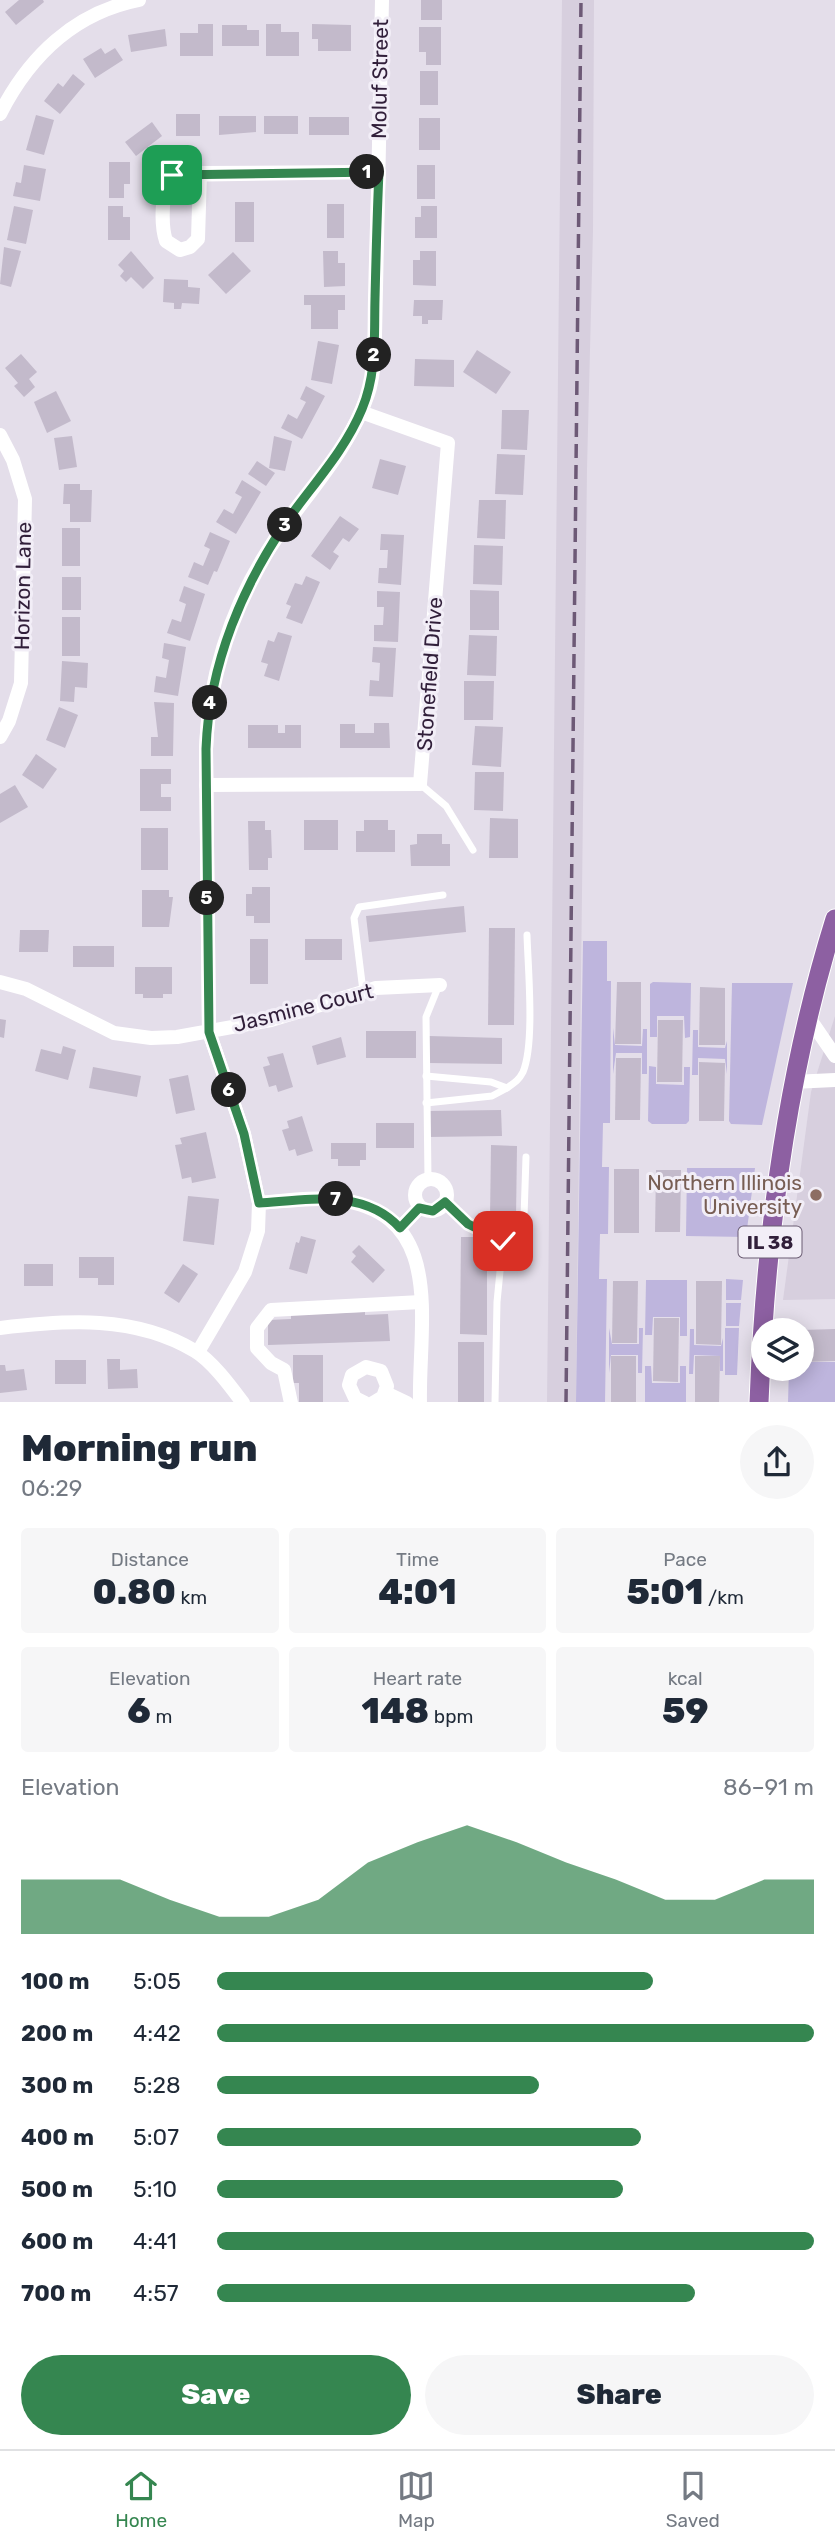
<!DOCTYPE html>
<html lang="en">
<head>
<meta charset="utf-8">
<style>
	:root { --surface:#fff; --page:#f6f6f7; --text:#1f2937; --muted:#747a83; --line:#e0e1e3; --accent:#358650 }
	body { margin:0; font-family:Rubik,sans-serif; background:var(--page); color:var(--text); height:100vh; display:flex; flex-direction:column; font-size:26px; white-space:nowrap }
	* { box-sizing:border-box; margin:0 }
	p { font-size:23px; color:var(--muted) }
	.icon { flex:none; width:38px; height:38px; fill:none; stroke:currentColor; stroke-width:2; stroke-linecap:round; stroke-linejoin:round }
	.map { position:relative; height:1402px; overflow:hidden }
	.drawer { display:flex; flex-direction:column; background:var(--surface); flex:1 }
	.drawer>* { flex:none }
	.fabs { position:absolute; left:751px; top:1318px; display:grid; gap:14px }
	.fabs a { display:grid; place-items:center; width:63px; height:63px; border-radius:50%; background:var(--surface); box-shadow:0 4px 18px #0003; font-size:35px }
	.pin { position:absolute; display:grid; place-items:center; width:60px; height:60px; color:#fff; margin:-30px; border-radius:14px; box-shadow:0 4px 10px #0006 }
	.km { position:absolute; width:35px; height:35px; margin:-18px; border-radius:50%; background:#222; color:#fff; font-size:19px; line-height:35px; text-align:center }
	.round { display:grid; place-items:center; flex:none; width:74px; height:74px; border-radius:37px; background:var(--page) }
	.head { display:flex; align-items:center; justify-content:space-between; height:119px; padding:0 21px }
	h1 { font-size:38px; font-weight:800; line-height:52px }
	.figures { display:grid; grid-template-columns:repeat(3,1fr); gap:10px; height:119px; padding:7px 21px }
	.figures div { display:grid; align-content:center; border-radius:7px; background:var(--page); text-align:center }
	.figures b { font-size:35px; font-weight:800 }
	.figures small { font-size:19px; font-weight:400 }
	.figures p { font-size:19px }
	.chart { height:196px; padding:14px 21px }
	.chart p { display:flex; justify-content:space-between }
	.chart svg { width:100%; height:126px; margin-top:7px; fill:var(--accent); opacity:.7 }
	.button { display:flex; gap:14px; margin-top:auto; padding:14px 21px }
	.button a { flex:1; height:80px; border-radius:42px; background:var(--accent); color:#fff; font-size:28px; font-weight:800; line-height:80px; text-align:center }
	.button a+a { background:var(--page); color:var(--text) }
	ul { padding:0 21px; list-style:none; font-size:23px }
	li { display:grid; grid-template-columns:112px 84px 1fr; align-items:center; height:52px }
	li i { height:18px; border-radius:9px; background:var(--accent) }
	.tab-bar { display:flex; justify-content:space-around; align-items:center; height:98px; border-top:2px solid var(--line); background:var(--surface); font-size:19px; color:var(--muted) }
	.tab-bar a { display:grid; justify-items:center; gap:4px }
	.tab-bar .active { color:var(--accent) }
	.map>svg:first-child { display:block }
	.built { fill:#d7cfde }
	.green { fill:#beb5dd }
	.building { fill:#c3bacb }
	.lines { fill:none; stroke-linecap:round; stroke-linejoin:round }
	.primary-casing { stroke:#fff; stroke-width:21 }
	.service { stroke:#fff; stroke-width:7 }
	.minor { stroke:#fff; stroke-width:14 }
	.primary { stroke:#8d60a2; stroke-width:19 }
	.rail { stroke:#6d5976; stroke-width:3.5; stroke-dasharray:14 7; stroke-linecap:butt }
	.route-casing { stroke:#fff; stroke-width:14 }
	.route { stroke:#358650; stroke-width:9 }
	.education-dot { fill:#8d6e63; stroke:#f2eef7; stroke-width:2.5 }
	.labels { text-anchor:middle; stroke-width:6; stroke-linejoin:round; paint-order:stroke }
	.shield { fill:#f2eef7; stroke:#6b5d73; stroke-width:2 }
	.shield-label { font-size:19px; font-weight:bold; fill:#311f3a }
	.street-label { font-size:21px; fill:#311f3a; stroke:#f2eef7 }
	.education-label { font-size:21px; fill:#785e54; stroke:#f2eef7; text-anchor:end }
</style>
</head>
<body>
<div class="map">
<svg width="835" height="1403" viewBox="0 0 835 1403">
	<rect width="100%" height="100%" fill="#e4deea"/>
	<!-- built -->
	<g class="built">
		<polygon points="562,0 594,0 593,231 587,469 576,1402 547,1403"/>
		<polygon points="835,1016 835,1299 783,1300 811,1092"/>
	</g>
	<!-- green -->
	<g class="green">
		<polygon points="583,941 607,941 607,981 611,981 610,1123 603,1123 602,1167 609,1167 608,1234 600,1234 599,1279 607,1279 605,1403 576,1402"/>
		<polygon points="653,982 691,983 690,1037 685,1038 684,1016 657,1016 657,1037 650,1037 650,984"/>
		<polygon points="732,983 793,983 762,1125 731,1124 729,1121"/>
		<polygon points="613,1028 615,1045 642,1046 643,1029 647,1029 647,1074 642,1074 642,1053 616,1053 613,1074"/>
		<polygon points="693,1030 698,1030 698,1047 725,1048 727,1041 727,1074 725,1059 698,1058 698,1075 692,1075"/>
		<polygon points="649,1066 656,1067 656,1084 684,1085 684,1067 690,1067 689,1121 686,1124 652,1124 648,1121"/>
		<polygon points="687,1168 755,1168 746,1237 686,1236"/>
		<polygon points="726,1279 743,1280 741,1300 726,1300"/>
		<polygon points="646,1280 687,1280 687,1336 680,1336 680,1317 653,1317 652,1335 645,1335"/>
		<polygon points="726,1303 741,1303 739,1326 726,1326"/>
		<polygon points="609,1328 612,1344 639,1344 639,1328 643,1328 642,1373 638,1373 638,1355 611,1355 609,1373"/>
		<polygon points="725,1328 739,1328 737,1375 725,1375"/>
		<polygon points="690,1329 694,1329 694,1345 721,1346 723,1338 723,1371 720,1371 720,1356 694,1355 693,1374 689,1374"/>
		<polygon points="802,1362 835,1362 835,1402 788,1403 789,1369 802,1368"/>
		<polygon points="645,1366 651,1366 652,1383 680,1383 680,1366 686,1366 686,1402 645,1402"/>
	</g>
	<!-- building -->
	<g class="building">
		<polygon points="19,0 43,0 44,2 16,25 5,12"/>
		<rect x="421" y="0" width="21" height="20"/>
		<polygon points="198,24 213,24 213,56 180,56 180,33 198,33"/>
		<polygon points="266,24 281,24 281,32 299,32 299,56 266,56"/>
		<polygon points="312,24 351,25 351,51 318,51 318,39 312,39"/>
		<polygon points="222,25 247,25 247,30 259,30 259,46 222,46"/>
		<polygon points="419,27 441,27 441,65 426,65 426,52 419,52"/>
		<polygon points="165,29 167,46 131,52 128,35"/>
		<polygon points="101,48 105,54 115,48 123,60 95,78 83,59"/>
		<rect x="420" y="71" width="18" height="34"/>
		<polygon points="73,74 85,84 60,114 44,101 58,83 63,87"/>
		<rect x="176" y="114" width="24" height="22"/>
		<polygon points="36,115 54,120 44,155 26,150"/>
		<polygon points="219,116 256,116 256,132 219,135"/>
		<rect x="264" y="116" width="34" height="18"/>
		<rect x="309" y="117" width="40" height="18"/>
		<rect x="419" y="118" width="21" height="32"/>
		<polygon points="152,122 162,136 136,156 125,142"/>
		<polygon points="109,162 130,162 130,184 124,184 124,198 109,198"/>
		<polygon points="24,165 46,169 40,201 13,196 16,182 21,183"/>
		<rect x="417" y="165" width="18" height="34"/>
		<rect x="235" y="202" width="19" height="40"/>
		<rect x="327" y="204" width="17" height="34"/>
		<polygon points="14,206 33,210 26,244 7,240"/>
		<polygon points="108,206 123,206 123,217 130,217 130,240 108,240"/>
		<polygon points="421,206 437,206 437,238 415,238 415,217 421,217"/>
		<polygon points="4,247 21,251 11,287 0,284"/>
		<polygon points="131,251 154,278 143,289 131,277 126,282 120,276 124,271 118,265"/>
		<polygon points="323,251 338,251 338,263 345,263 345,286 324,287"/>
		<polygon points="420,251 436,251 436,286 413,285 413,260 420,260"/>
		<polygon points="233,252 251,271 226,294 208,275"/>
		<polygon points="164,279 188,280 188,287 200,288 199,304 182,303 181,309 174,309 174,303 163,302"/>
		<polygon points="304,295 345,295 345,310 338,310 338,329 311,329 311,305 304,305"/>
		<polygon points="414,300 443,300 442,320 428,320 428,324 422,324 422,316 413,316"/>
		<polygon points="318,341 339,345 332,384 311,380"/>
		<polygon points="477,350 511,372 496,394 463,372"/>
		<polygon points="21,354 37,372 29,379 35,387 24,397 14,386 18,383 5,368"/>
		<polygon points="415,359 454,360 454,387 414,386"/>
		<polygon points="306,386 325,396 302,439 281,428 288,414 297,419 306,402 300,399"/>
		<polygon points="56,391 71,421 47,433 34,402"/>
		<polygon points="502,410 529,410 527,450 501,449"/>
		<polygon points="72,436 77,467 59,470 54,438"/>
		<polygon points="274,436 292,441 285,471 269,468"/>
		<polygon points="497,454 525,455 523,495 495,494"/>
		<polygon points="380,459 406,466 398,495 372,488"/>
		<polygon points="257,461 275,473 266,486 248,474"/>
		<polygon points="242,480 261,492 236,534 216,522 224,509 233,514 242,497 235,493"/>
		<polygon points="64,484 80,484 80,490 92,490 91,522 70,522 70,504 63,504"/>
		<polygon points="479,500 506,500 505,539 477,538"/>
		<polygon points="340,516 359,529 349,542 343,538 333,552 339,556 330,570 311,556"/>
		<rect x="62" y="528" width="18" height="38"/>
		<polygon points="210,532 230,541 217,572 214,571 208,585 188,577 194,562 203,566 210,549 204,546"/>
		<polygon points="381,534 404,535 401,585 378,583 379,568 387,568 388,550 380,550"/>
		<polygon points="474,545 503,546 502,585 473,584"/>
		<polygon points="306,576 320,582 302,624 286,618 291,606 286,604 295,583 302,585"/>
		<rect x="62" y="577" width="19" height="33"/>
		<polygon points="184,586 205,594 190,641 167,633 172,619 181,622 186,604 179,601"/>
		<polygon points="470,590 499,591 499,630 470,630"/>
		<polygon points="377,591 400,592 398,642 374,641 374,625 383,625 384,607 377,607"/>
		<rect x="62" y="617" width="18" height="39"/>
		<polygon points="278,632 292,636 279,681 264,676 268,664 261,662 268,640 274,642"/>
		<polygon points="469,635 497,636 496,676 467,675"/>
		<polygon points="164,643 186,647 178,696 154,692 156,676 166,678 169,660 162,658"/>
		<polygon points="373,647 396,648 393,697 369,696 370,680 379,681 380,663 372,662"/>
		<polygon points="62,661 88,663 87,688 75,687 74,702 60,701"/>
		<polygon points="464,681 494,681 493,720 464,720"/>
		<polygon points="154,702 174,703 173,756 151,756 151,737 158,737"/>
		<polygon points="59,707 78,715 65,748 46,740"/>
		<polygon points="374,723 389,723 390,748 340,748 340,724 355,724 355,733 374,733"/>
		<polygon points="248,725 278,725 278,733 285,733 285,725 301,725 301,748 248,748"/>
		<polygon points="475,726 503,727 501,767 472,765"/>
		<polygon points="36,754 57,769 43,789 22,775"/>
		<polygon points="140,769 171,769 171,784 161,784 161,797 171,797 171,811 140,811"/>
		<polygon points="475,772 504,772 503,811 474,810"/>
		<polygon points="15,785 28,807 0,823 0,794"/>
		<polygon points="490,818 518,819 518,858 489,858"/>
		<rect x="304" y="820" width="34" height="30"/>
		<polygon points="364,820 388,820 388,830 395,830 395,852 356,852 356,831 364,831"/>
		<polygon points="248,821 265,821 265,830 271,830 272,858 268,858 268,870 249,870"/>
		<rect x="141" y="828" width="27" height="42"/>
		<polygon points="417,834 442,834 442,844 450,844 450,866 411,866 410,845 417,844"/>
		<polygon points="252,887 270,887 270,923 254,923 254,916 246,916 246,894 252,894"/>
		<polygon points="142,890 169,890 169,897 173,897 169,927 142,927"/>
		<polygon points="464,906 466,932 369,942 366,916"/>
		<polygon points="489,928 515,928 514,1025 488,1025"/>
		<polygon points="20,930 49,930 48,952 19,952"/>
		<rect x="250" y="939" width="18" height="45"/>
		<rect x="305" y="939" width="37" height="21"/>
		<rect x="73" y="946" width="41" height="21"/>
		<polygon points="135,967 172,967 172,994 163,994 163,998 143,998 143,994 135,994"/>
		<polygon points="617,982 641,982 641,1044 615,1044"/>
		<polygon points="700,987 725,988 725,1045 699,1045"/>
		<polygon points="0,1019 6,1020 4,1038 0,1037"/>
		<polygon points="658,1020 683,1020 682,1082 657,1082"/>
		<rect x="366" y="1031" width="50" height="27"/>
		<polygon points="429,1036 502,1038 502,1064 429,1063"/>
		<polygon points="341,1037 346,1057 317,1065 312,1046"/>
		<polygon points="63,1046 76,1050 68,1080 35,1071 41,1049 61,1054"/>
		<polygon points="283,1053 293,1087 278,1092 276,1085 269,1087 263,1067 270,1065 267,1057"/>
		<polygon points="616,1058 641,1058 640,1120 615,1120"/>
		<polygon points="699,1062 725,1063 724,1121 699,1121"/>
		<polygon points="93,1067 141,1076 137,1097 89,1088"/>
		<polygon points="188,1075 195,1110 176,1114 169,1079"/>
		<polygon points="501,1110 502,1136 428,1137 427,1111"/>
		<polygon points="302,1116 313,1151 297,1156 295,1149 289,1151 282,1130 289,1128 287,1121"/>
		<rect x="376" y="1123" width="38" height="25"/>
		<polygon points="206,1132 216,1178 192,1183 191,1177 182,1179 175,1145 182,1144 180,1138"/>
		<polygon points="331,1143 366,1143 366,1160 360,1160 360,1166 338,1166 338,1159 331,1159"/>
		<polygon points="491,1145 517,1146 516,1218 490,1218"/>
		<rect x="614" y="1169" width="25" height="64"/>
		<polygon points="656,1170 681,1170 680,1232 655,1232"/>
		<polygon points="188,1196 219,1199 214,1245 183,1241"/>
		<polygon points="301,1236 316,1240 307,1274 289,1269 296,1242 299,1243"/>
		<polygon points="461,1237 487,1237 487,1335 460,1334"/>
		<polygon points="359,1245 385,1270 373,1283 351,1262 356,1256 352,1252"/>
		<polygon points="79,1257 114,1257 114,1285 98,1285 98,1278 79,1278"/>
		<rect x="24" y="1264" width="29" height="22"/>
		<polygon points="183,1264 198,1274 179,1303 164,1293"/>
		<polygon points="613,1281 638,1281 637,1343 612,1343"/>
		<polygon points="696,1281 722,1281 721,1345 696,1344"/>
		<polygon points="365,1312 365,1315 388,1314 390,1341 268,1345 268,1320 291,1319 291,1315"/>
		<polygon points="654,1318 679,1318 678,1382 653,1381"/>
		<polygon points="835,1329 835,1361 802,1362 802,1330"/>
		<rect x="458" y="1342" width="26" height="61"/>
		<polygon points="293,1355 323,1355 323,1403 299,1403 299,1383 293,1383"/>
		<rect x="611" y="1356" width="25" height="47"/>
		<polygon points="695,1356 720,1356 719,1403 695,1403"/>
		<polygon points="107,1359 120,1359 120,1370 137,1369 138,1388 108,1389"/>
		<rect x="55" y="1360" width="31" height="24"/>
		<polygon points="0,1365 5,1365 6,1371 24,1369 27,1390 0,1393"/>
	</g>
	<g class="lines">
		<defs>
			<path id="primary" d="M759 1403C765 1238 786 1076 835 919"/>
		</defs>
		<!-- primary casing -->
		<use href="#primary" class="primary-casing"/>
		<!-- service -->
		<g class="service">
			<polyline points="420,784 446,806 473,850"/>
			<polyline points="363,991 354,918 359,907 443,895"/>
			<polyline points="426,1076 491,1082 507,1088 492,1096 426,1103"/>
			<path d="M507 1088C514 1083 519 1080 523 1072 535 1043 528 969 527 935"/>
			<polyline points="428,1179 426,1017 439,985"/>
			<polyline points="445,1202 468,1224 503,1241 497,1302 495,1403"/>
			<polyline points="503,1241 520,1226 524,1217 526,1157"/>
		</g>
		<!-- minor -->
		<g class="minor">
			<path d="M0 114C29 57 74 13 139 0"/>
			<path d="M200 173 198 239 190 247 180 250 166 241C160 223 163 199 166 180 175 172 188 174 200 173L364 172H378"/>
			<polyline points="0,435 13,460 25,499 21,683 9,721 0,737"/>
			<polyline points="206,785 420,784 448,443 361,412"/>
			<polyline points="0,982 26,989 114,1033 151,1038 177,1037 271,1020 376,988 440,985"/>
			<polyline points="807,1015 835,1056"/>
			<polyline points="792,1082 835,1080"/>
			<circle cx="431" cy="1195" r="16"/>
			<path d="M259 1203C285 1201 314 1196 339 1200 447 1214 418 1324 420 1403"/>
			<polyline points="400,1228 419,1208"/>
			<path d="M0 1328C66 1320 135 1315 195 1351 212 1361 231 1387 243 1403"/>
			<path d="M198 1352 245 1272 258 1231 259 1203 244 1134 209 1032 206 749C208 681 230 610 267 552 300 500 348 454 368 394 374 376 374 356 375 336L382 0"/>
			<polyline points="386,1393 407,1403"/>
			<polyline points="291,1403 284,1370 271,1363 257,1348 257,1328 271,1310 421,1302"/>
			<polyline points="365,1403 355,1398 349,1385 352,1375 366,1367 381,1371 387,1386 383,1397 373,1403"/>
		</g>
		<!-- primary -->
		<use href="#primary" class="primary"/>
		<!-- rail -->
		<polyline class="rail" points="566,1403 581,0"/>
	</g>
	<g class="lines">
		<defs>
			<path id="route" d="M172 175 379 172C377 214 376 257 375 299 374 337 377 373 362 409 346 448 317 480 292 514 243 583 209 664 206 749L209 1032 244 1134 259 1203C306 1200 364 1188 400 1228L419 1208 433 1211 445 1202 468 1224 503 1241"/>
		</defs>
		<!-- route casing -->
		<use href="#route" class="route-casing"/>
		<!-- route -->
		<use href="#route" class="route"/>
	</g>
	<!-- markers -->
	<circle class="education-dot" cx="816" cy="1195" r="7"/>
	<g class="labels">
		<!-- shield labels -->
		<rect class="shield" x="738.5" y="1226.5" width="63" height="31" rx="5"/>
		<g class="shield-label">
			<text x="770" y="1249">IL 38</text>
		</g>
		<!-- street labels -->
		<g class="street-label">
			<text transform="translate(380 79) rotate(-89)" y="7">Moluf Street</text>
			<text transform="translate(23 586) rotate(-89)" y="7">Horizon Lane</text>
			<text transform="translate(430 674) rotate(-86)" y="7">Stonefield Drive</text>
			<text transform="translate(303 1008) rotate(-14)" y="7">Jasmine Court</text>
		</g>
		<!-- education labels -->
		<g class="education-label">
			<text x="802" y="1190">Northern Illinois<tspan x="802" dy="24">University</tspan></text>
		</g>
	</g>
</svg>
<div class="fabs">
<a><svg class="icon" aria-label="layers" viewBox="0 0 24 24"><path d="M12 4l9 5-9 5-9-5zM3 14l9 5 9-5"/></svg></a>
</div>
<div class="pin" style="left:172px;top:175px;background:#1e9e55"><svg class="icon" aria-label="arrive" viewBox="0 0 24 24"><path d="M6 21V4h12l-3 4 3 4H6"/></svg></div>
<div class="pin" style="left:503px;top:1241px;background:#d93025"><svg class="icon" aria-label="check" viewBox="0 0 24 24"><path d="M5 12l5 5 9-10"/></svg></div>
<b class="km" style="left:367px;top:172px">1</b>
<b class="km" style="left:374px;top:355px">2</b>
<b class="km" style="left:285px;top:525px">3</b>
<b class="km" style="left:210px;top:703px">4</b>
<b class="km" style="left:207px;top:898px">5</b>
<b class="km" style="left:229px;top:1090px">6</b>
<b class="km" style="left:336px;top:1199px">7</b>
</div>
<section class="drawer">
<div class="head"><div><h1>Morning run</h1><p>06:29</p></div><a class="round"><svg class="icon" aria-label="share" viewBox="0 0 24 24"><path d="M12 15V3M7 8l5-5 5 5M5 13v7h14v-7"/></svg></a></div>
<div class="figures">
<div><p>Distance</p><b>0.80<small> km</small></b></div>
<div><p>Time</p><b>4:01</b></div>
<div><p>Pace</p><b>5:01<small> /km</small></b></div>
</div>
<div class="figures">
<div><p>Elevation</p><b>6<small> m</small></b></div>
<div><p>Heart rate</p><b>148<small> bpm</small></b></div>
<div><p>kcal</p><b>59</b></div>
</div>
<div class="chart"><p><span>Elevation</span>86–91 m</p>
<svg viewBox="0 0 160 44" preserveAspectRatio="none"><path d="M0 44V25L10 25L20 25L30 32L40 38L50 38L60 32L70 19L80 12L90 6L100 12L110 19L120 25L130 32L140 32L150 25L160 25V44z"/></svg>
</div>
<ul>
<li><b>100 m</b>5:05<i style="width:73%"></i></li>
<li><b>200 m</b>4:42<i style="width:100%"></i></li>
<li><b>300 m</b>5:28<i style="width:54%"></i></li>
<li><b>400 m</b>5:07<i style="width:71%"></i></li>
<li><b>500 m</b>5:10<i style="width:68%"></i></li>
<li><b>600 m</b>4:41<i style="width:100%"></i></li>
<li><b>700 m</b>4:57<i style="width:80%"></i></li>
</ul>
<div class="button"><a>Save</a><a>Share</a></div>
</section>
<nav class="tab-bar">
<a class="active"><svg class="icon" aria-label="home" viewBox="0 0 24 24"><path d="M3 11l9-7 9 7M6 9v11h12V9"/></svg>Home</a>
<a><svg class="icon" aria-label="map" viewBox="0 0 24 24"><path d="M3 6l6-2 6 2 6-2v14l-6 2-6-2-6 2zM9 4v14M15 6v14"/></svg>Map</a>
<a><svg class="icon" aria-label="saved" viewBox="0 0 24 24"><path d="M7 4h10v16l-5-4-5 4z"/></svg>Saved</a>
</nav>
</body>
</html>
